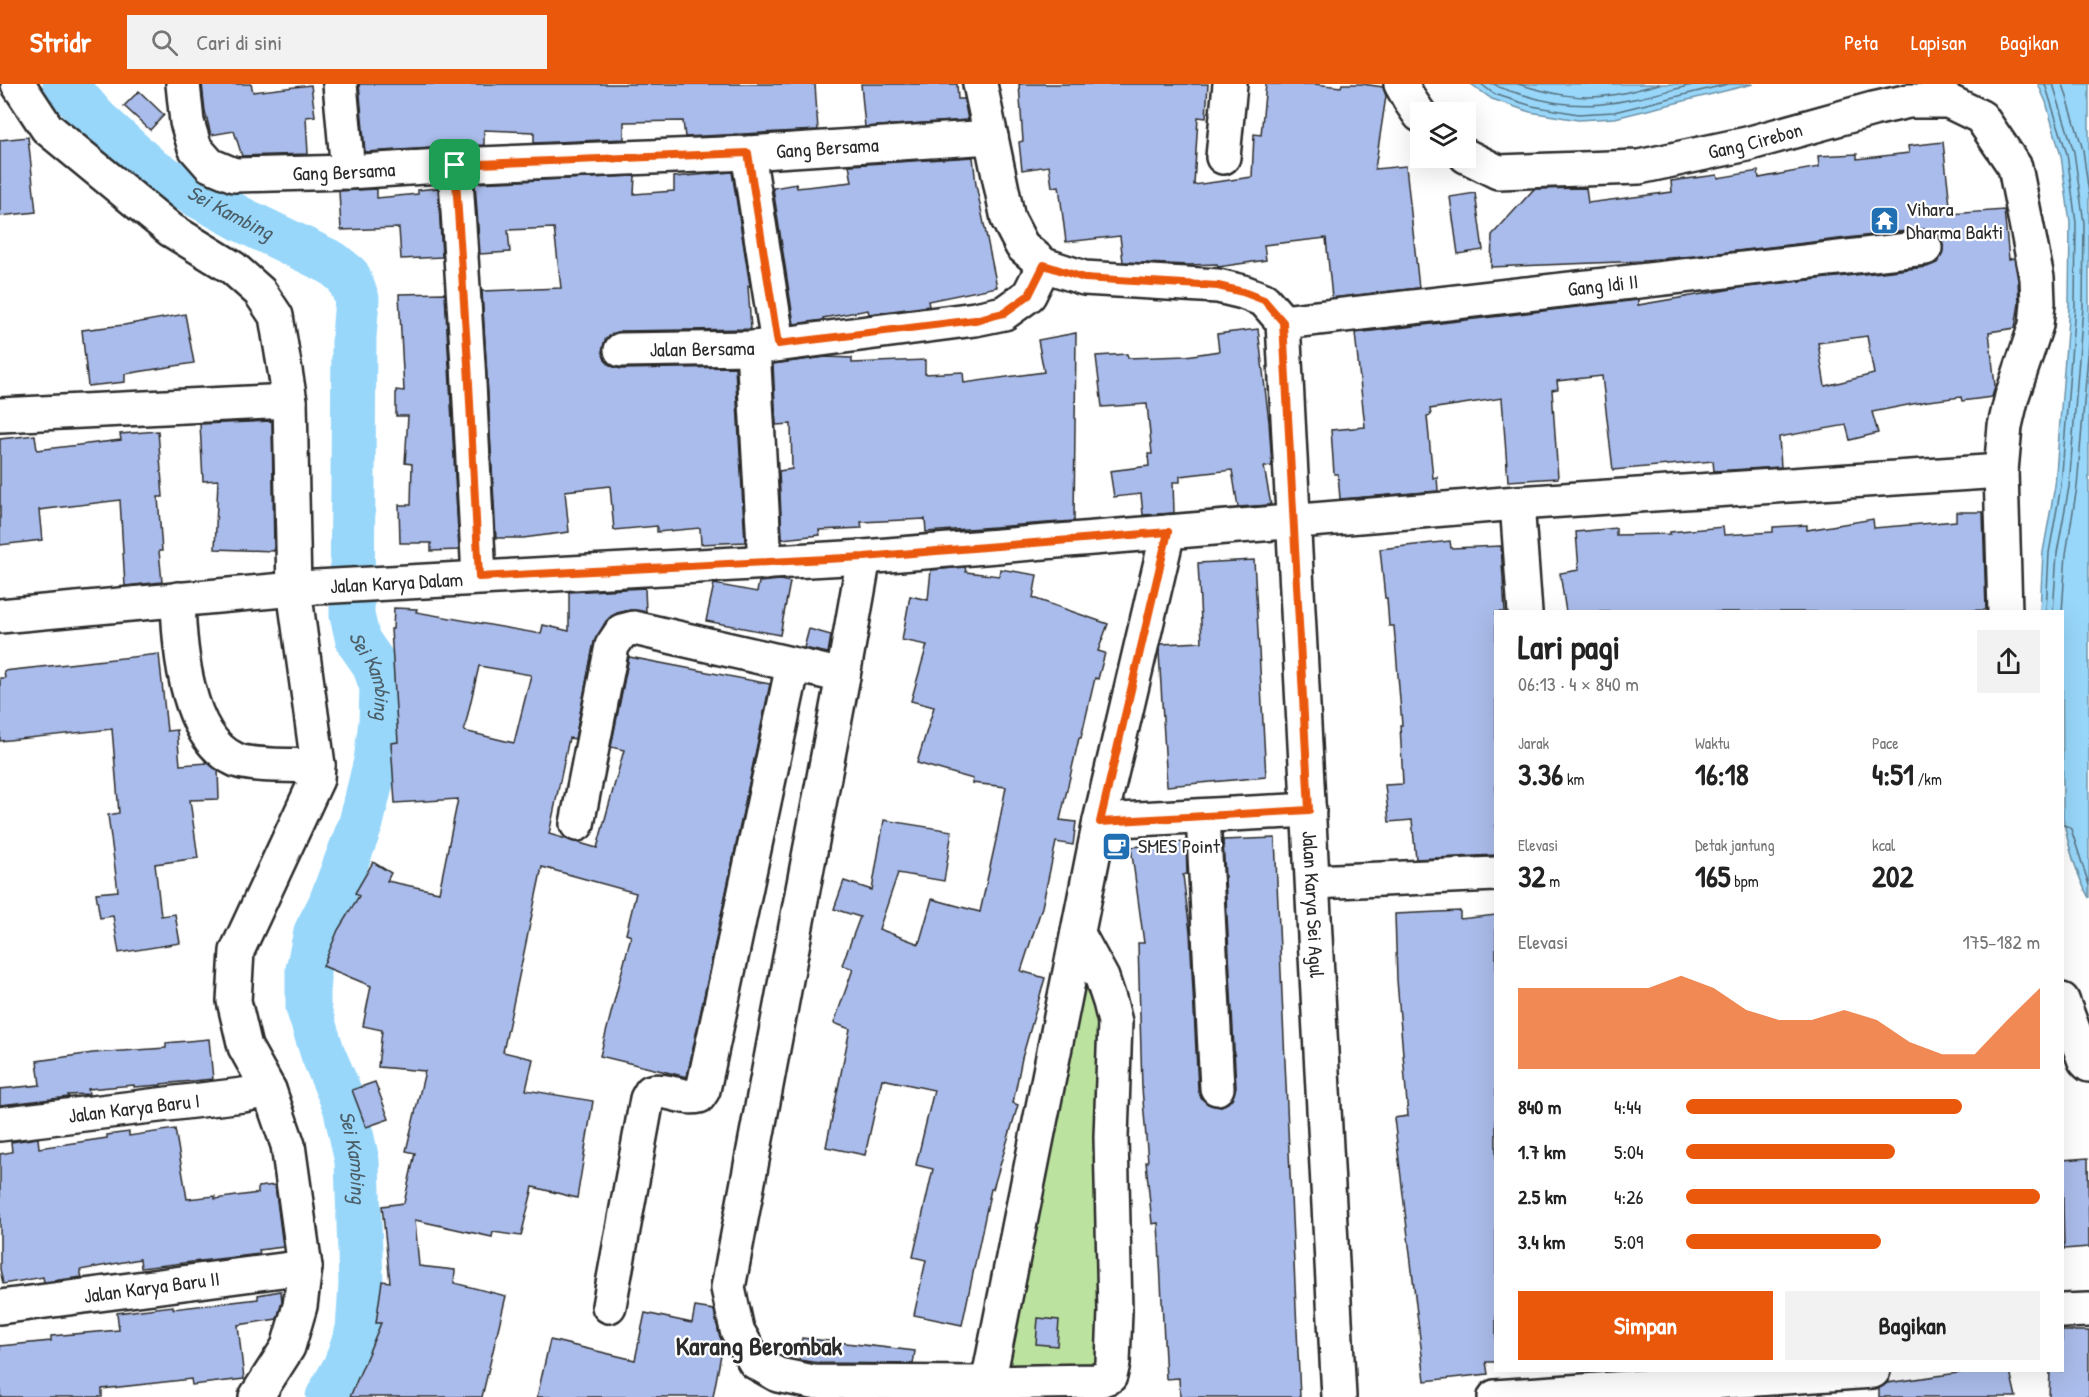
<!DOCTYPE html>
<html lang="id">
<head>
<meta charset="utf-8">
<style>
	:root { --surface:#fff; --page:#f2f2f2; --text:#222; --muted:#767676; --accent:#ea580c }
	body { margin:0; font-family:"Patrick Hand",sans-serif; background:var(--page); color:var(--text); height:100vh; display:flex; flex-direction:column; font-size:22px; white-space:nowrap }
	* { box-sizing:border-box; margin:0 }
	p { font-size:20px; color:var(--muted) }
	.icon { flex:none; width:33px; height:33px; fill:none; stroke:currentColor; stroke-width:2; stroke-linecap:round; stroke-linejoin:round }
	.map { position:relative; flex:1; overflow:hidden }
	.details { position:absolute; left:1494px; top:526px; width:570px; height:762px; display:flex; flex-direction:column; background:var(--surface); border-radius:0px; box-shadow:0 6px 24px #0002 }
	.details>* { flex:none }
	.tools { position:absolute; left:1410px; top:18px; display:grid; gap:12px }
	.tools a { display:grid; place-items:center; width:66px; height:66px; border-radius:0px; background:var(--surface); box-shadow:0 6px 24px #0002; font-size:30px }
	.pin { position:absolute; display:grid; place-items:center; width:51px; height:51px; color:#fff; margin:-26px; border-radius:12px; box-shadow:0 3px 9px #0006 }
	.round { display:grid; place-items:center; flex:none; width:63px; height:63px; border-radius:0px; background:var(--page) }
	.summary { display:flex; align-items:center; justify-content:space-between; height:102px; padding:0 24px }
	h1 { font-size:33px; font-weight:700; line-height:45px }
	.stats { display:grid; grid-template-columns:repeat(3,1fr); gap:9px; height:102px; padding:6px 24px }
	.stats div { display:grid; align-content:center }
	.stats b { font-size:30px; font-weight:700 }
	.stats small { font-size:16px; font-weight:400 }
	.stats p { font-size:16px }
	.chart { height:168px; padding:12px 24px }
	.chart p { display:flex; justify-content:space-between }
	.chart svg { width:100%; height:108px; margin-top:6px; fill:var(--accent); opacity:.7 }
	.primary-button { display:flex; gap:12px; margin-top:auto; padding:12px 24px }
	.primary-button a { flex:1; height:69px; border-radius:0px; background:var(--accent); color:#fff; font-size:24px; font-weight:700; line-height:69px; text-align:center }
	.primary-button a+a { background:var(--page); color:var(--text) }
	ul { padding:0 24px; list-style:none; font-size:20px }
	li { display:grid; grid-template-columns:96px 72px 1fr; align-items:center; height:45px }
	li i { height:15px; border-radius:8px; background:var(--accent) }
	header { display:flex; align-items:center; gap:36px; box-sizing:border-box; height:84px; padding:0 30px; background:var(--accent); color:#fff }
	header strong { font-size:28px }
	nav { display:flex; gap:33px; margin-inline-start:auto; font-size:21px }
	.search { width:420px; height:54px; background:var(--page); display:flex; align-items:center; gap:15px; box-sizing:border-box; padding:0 21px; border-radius:0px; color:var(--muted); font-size:22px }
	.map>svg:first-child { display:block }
	.green { fill:#bbe39f; stroke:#738765; stroke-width:1.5 }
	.water { fill:#98d7fa; stroke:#6c92a7; stroke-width:1.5 }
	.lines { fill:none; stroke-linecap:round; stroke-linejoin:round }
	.shore { stroke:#57707e; stroke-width:1.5 }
	.river { stroke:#98d7fa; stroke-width:45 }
	.building { fill:#aabceb; stroke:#2b2b2b; stroke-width:1.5; fill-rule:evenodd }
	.minor-casing { stroke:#2b2b2b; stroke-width:38 }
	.major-casing { stroke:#2b2b2b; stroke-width:38 }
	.minor { stroke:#fff; stroke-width:33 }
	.major { stroke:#fff; stroke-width:33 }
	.route-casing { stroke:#fff; stroke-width:12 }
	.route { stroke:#ea580c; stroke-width:8 }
	.labels { text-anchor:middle; stroke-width:4.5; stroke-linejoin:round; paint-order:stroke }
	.street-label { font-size:20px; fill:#2b2b2b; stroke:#fff }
	.poi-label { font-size:20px; fill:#2b2b2b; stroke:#fff; text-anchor:start }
	.water-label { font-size:21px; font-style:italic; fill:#4c5f69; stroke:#fff }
	.district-label { font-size:26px; font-weight:bold; fill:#2b2b2b; stroke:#fff }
</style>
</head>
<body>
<header>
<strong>Stridr</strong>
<div class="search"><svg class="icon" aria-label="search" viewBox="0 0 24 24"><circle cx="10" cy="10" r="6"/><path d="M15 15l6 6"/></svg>Cari di sini</div>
<nav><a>Peta</a><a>Lapisan</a><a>Bagikan</a></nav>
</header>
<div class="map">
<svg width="2089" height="1313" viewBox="0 0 2089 1313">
	<rect width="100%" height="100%" fill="#fff"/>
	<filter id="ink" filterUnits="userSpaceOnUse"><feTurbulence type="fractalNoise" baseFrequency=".0167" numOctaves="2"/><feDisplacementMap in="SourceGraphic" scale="12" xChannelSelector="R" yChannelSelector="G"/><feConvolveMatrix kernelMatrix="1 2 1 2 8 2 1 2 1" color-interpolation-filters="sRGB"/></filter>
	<g filter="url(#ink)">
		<!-- green -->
		<polygon class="green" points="1076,869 1099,895 1112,1279 991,1297"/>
		<!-- water -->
		<g class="water">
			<polygon points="1471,0 1753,0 1615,34 1578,36 1530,28 1492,15"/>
			<path d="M2038 0H2089V814C2076 789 2068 761 2063 734L2062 528H2040L2043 468 2055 402 2069 222 2070 139 2061 72 2046 18Z"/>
		</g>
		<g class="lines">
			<!-- shore -->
			<g class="shore">
				<polyline points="1481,0 1494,10 1532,22 1578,30 1614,28 1728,0"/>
				<path d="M1494 0C1502 6 1514 8 1524 11 1589 32 1633 15 1696 0"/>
				<path d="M1518 0C1548 9 1581 17 1612 11 1628 9 1643 4 1659 0"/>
				<polyline points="2045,0 2067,70 2076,139 2075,222 2061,402 2049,469 2046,528"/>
				<polyline points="2053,0 2074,68 2084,139 2083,223 2069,403 2057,469 2053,528"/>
				<polyline points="2063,0 2083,66 2089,110"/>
				<polyline points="2062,528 2066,470 2077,403 2089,259"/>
				<polyline points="2062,741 2067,742 2071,745 2089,801"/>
			</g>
			<!-- river -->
			<path class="river" id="s1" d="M65 0 96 36 152 87 243 136 332 179 348 192 357 215 354 253 352 531 358 557 374 580 382 603 381 638 376 677 361 739 330 821 316 848 308 886V923L323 970 345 1022 357 1077 361 1200 358 1246 345 1283 328 1313"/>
		</g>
		<!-- building -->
		<g class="building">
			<polygon points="202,0 251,0 253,8 311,1 315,32 306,33 308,70 242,72 234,47 211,51 205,27"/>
			<polygon points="359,0 815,0 818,46 685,53 683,37 624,38 624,55 534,59 534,48 484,46 484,61 365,68"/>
			<polygon points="861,0 957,0 958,15 964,15 968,36 865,43"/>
			<polygon points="1019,0 1208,0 1206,34 1198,33 1194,101 1252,93 1254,50 1261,51 1266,0 1314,0 1341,3 1342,0 1362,0 1383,3 1386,12 1375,85 1406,82 1419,204 1332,214 1326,154 1264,161 1266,176 1218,183 1217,180 1188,181 1123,178 1120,152 1066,158 1059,102 1052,103 1049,82 1022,86 1019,58 1023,57"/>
			<polygon points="139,7 164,31 150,46 124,22"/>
			<polygon points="28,53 36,128 0,132 0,56"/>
			<path d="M1943 58 1951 130 2004 126 2009 175 2014 174 2018 196 2019 219 2015 244 1989 248 1995 302 1992 313 1962 317 1961 313 1928 317 1872 328 1878 349 1850 356 1846 341 1779 353 1781 383 1714 387 1713 377 1613 386 1602 292 1557 297 1558 305 1552 306 1558 394 1508 397 1502 314 1430 325 1431 331 1427 332 1433 394 1437 393 1438 407 1340 415 1338 390H1334L1331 346 1365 343 1355 249 1638 216V221L1738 204 1927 183 1937 179 1942 171 1943 161 1940 152 1932 147 1923 145 1694 172 1643 176 1644 177 1491 183 1492 151 1534 105 1586 104 1588 119 1672 108 1671 97 1717 91 1718 94 1758 87 1759 94 1819 83 1818 72 1857 70V75L1909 69 1908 62ZM1867 252 1874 290 1825 302 1818 259Z"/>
			<polygon points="973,73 976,101 997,203 928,217 929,222 869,230 868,226 823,234 823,236 794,240 773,104 796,100 797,104 852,98 849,81 852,81"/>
			<polygon points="732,88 750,202 748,202 751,245 621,247 612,250 605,256 602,267 605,276 611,282 621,285 735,283 745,458 701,460 700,444 657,448 657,442 614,446 610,402 565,407 569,448 523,454 496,454 482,207 561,204 554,144 508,146 510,168 480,170 475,99 635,92 634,110 674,107 674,93"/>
			<polygon points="438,101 442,173 401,175 399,144 341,146 339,107 377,105 377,114 418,110 418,106 438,104"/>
			<polygon points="1475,109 1483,166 1458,170 1450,113"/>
			<polygon points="445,209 459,466 431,467 431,459 400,459 399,421 411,421 412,380 405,379 408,332 396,332 396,306 404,307 399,210"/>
			<polygon points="185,230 194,279 125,290 125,298 88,302 82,246 124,241"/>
			<polygon points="1258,245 1269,338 1272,382 1264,383 1271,421 1238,423 1232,386 1180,392 1180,398 1173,398 1174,429 1143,431 1141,410 1114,413 1110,387 1149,382 1148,370 1152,370 1147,320 1102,323 1096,272 1127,270 1128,274 1186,272 1219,267 1217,250"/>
			<polygon points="1076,249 1074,437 926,448 925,435 861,438 862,444 819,446 820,451 782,455 779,387 792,385 791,340 776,341 773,280 826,273 852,274 852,279 925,276 925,290 963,288 964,299 1044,288 1038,256"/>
			<polygon points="272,337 274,467 215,465 218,396 203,397 200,340"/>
			<polygon points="158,347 163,413 158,413 162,467 159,467 162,498 125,502 120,416 39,426 42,456 0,461 0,355 35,351 37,366 121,356 120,350"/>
			<polygon points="1956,428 1983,428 1986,526 1930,528 1566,528 1560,489 1579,486 1576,448 1616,444 1616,451 1670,450 1670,448 1723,443 1724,451 1773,448 1773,443 1807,441 1807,446 1873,435 1874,444 1956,437"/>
			<polygon points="1450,457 1451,464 1501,462 1505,528 1496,528 1496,771 1416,775 1412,736 1389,738 1385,701 1403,700 1400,641 1402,641 1394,542 1389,542 1387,514 1385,514 1380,465"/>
			<polygon points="1254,476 1266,693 1167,702 1159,568 1161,560 1202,558 1198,479"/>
			<polygon points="965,483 966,488 999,492 1000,485 1037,491 1033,514 1108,540 1098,567 1105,569 1098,595 1095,594 1081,654 1079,654 1060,736 1076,738 1073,761 1056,758 1042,823 1021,887 1045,894 1022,974 1013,1019 1018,1021 993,1105 991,1105 962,1241 914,1231 926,1176 913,1173 933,1085 916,1081 934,1006 882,995 865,1071 826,1063 850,945 834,939 853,885 842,881 860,833 834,825 844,797 872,806 884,736 952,747 944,797 898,789 879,845 919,860 932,815 980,828 996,756 1006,703 972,699 973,695 917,679 934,623 911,617 927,561 902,556 910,512 928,516 931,486"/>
			<polygon points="780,496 790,498 780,551 706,537 714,500 757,508 759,498"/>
			<path d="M645 504 646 528 630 526 617 529 606 537 594 558 575 655 569 654 549 750 597 764 624 666 611 663 629 573 770 600 687 993 600 972 631 852 626 850 636 809 542 783 503 968 533 975 526 1006 593 1017 577 1114 533 1103 521 1152 493 1148 492 1153 415 1136 419 1182 455 1186 454 1199 506 1212 482 1313H350L381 1239H376L382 1197 390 1198 382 1122 404 1119 415 1069 406 1067 425 987 378 983 382 946 363 942 371 902 323 882 338 846 359 812 355 809 373 778 391 789 387 797 439 808 458 715 395 719 391 659 398 658 391 545H393L394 524 417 525 416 528 541 550 543 541 569 547V508ZM479 582 531 591 514 659 464 647Z"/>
			<polygon points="809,545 831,551 828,569 804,564"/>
			<polygon points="159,570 167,647 177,646 180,681 208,679 218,686 219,715 190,716 198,774 155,780 161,832 175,830 180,859 119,869 113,832 100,834 96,809 118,807 108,731 119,729 112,645 0,657 0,594 5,594 4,587"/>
			<polygon points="1275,754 1300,1313 1180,1313 1179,1294 1166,1295 1158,1139 1152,1140 1146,1078 1148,1078 1142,1004 1138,859 1144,859 1131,763 1186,758 1187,790 1183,791 1190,848 1198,1005 1201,1014 1208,1020 1219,1023 1228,1019 1233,1013 1236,1003 1223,756"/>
			<polygon points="1460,827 1460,835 1496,831 1496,1278 1486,1278 1488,1290 1425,1297 1394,1034 1408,1032 1397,896 1395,830"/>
			<polygon points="209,955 213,995 161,1000 161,1001 134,1003 134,1001 88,1005 89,1010 68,1011 69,1013 0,1021 0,1005 40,1001 37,977 93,969 166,964 166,959"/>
			<polygon points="375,998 389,1035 366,1043 352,1006"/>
			<polygon points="175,1045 187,1115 215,1112 215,1115 258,1109 258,1103 275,1101 283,1163 259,1166 260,1170 141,1184 140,1175 80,1186 82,1193 44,1198 43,1193 3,1200 0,1185 0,1070 12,1068 11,1058 38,1054 39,1064 107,1054 107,1051 129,1048 129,1052"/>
			<polygon points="2088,1074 2089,1163 2064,1165 2062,1076"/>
			<polygon points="281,1207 282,1218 277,1235 238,1241 244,1295 192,1301 191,1295 102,1305 102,1313 0,1313 0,1262 51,1257 51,1252 119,1246 117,1229 173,1222 173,1225 258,1215 258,1211"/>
			<polygon points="695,1223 714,1226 719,1250 723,1260 713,1313 537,1313 550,1256 635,1276 645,1229 692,1239"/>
			<polygon points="1038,1234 1059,1236 1057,1262 1036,1260"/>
			<polygon points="2062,1247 2089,1247 2089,1313 2049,1313 2050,1287 2062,1287"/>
			<polygon points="802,1254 915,1267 913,1280 820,1279 799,1276"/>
			<polygon points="1972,1287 2010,1287 2016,1313 1879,1313 1879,1304 1887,1299"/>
		</g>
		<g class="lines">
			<defs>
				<g id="minor">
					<polyline points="18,0 47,44 171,146 233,184 260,208 276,232 290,317 294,505 318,681 317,695 237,867 234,917 245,963 269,1006 288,1061 305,1183 300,1222 288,1263 256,1313"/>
					<path id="s2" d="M183 0 187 38 195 64 210 81 234 91 348 88 455 81 748 69 991 53"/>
					<polyline points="340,0 348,88"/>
					<polyline points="1401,0 1411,18 1420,31"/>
					<polyline points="748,69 778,260"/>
					<path id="s3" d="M1466 72 1498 88 1639 83 1747 60 1873 25 1909 17H1948L1981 33 2015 83 2037 194 2038 219 2036 241 2012 312 2005 342 2001 387 2005 528"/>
					<polyline points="1223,73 1230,0"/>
					<polyline points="455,81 468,280 479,493"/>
					<path id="s4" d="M1283 238 1925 164"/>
					<polyline points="753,264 765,479"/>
					<path id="s5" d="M621 266 753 264 975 235 1004 229 1029 211 1044 181"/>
					<polyline points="0,331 290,317"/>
					<polyline points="1517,419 1525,528"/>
					<polyline points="864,473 843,592 728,1204 737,1246 755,1278 778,1291 813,1298 988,1299 1097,1297 1110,1292 1113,1279 1115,1227 1111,1053 1115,938 1110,918 1102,894 1078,850"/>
					<path d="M178 515C179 562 186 654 236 676 249 682 301 682 318 681"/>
					<path id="s6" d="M0 532 316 503 864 473 1517 419 2001 387"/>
					<polyline points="1203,732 1217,1004"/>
					<polyline points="1100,737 1309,726"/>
					<polyline points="577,740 612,562 622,547 634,544 843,592"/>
					<polyline points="1313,798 1496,790"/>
					<polyline points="2062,916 2085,977 2089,981"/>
					<path id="s7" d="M0 1040 243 1011 269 1006"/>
					<path d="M609 1222 647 1015 651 1008C668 1004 683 1016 699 1012L703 1006 793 581"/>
					<path id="s8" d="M0 1223 305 1183"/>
					<polyline points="2062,1227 2089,1226"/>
					<polyline points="988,1299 1100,737 1168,448"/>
					<polyline points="1495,1313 1873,1287"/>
				</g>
				<g id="major">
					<path id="s9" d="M980 0 1008 135 1022 162 1044 181 1084 194 1218 202 1243 208 1264 216 1283 238 1339 1313"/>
				</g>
			</defs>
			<!-- minor casing -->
			<use href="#minor" class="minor-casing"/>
			<!-- major casing -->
			<use href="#major" class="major-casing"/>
			<!-- minor -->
			<use href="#minor" class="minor"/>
			<!-- major -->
			<use href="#major" class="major"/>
		</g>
	</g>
	<g class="lines" filter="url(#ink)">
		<defs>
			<polygon id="route" points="748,69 778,260 975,236 1004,229 1029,211 1044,181 1084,194 1218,202 1243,208 1264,216 1283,238 1309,726 1100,738 1168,448 864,473 479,493 468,280 455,81"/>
		</defs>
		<!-- route casing -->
		<use href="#route" class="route-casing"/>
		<!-- route -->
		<use href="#route" class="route"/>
	</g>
	<!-- icons -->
	<defs>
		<symbol id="temple-square" viewBox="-11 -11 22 22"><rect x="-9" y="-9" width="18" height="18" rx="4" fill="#1f6fb2" stroke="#fff"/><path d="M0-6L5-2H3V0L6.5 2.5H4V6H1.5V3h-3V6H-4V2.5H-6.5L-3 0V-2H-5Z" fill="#fff"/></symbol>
		<symbol id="cafe-square" viewBox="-11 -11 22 22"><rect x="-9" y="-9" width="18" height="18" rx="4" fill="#1f6fb2" stroke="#fff"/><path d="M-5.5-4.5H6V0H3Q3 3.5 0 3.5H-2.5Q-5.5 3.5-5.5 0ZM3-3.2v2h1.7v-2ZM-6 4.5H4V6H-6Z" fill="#fff"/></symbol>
	</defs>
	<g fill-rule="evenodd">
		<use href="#temple-square" x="1868" y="120" width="33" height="33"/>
		<use href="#cafe-square" x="1100" y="746" width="33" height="33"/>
	</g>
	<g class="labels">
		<!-- street labels -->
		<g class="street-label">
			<text dy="7" stroke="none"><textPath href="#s3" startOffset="296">Gang Cirebon</textPath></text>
			<text dy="7" stroke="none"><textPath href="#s2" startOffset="708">Gang Bersama</textPath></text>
			<text dy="7" stroke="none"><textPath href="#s2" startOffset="224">Gang Bersama</textPath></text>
			<text dy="7" stroke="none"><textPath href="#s4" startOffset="322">Gang Idi II</textPath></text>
			<text dy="7" stroke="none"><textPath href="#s5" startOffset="81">Jalan Bersama</textPath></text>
			<text dy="7" stroke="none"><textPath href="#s6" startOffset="398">Jalan Karya Dalam</textPath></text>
			<text dy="7" stroke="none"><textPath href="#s9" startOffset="1034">Jalan Karya Sei Agul</textPath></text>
			<text dy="7" stroke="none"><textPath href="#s7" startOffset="135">Jalan Karya Baru I</textPath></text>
			<text dy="7" stroke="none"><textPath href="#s8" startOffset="153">Jalan Karya Baru II</textPath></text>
		</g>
		<!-- poi labels -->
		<g class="poi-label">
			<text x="1906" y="132">Vihara<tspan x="1906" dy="23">Dharma Bakti</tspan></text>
			<text x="1138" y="769">SMES Point</text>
		</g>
		<!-- water labels -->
		<g class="water-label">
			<text dy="7" stroke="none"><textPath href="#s1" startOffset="212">Sei Kambing</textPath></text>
			<text dy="7" stroke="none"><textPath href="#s1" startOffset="752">Sei Kambing</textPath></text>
			<text dy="7" stroke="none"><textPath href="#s1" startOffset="1256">Sei Kambing</textPath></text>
		</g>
		<!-- district labels -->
		<g class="district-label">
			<text x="759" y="1271">Karang Berombak</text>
		</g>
	</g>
</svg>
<div class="tools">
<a><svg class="icon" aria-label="layers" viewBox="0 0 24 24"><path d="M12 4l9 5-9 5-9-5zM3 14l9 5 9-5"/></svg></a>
</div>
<div class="pin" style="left:455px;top:81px;background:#1e9e55"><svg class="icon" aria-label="arrive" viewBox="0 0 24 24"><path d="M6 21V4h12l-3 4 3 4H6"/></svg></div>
<section class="details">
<div class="summary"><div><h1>Lari pagi</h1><p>06:13 · 4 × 840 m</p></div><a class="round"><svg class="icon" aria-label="share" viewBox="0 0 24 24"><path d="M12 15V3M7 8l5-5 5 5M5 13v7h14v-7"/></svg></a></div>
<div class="stats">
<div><p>Jarak</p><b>3.36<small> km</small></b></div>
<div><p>Waktu</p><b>16:18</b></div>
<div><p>Pace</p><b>4:51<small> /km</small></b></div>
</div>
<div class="stats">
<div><p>Elevasi</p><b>32<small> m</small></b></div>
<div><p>Detak jantung</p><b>165<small> bpm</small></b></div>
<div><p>kcal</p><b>202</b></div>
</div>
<div class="chart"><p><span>Elevasi</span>175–182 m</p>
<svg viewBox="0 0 160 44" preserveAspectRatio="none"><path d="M0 44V11L10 11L20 11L30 11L40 11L50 6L60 11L70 20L80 24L90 24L100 20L110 24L120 33L130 38L140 38L150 24L160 11V44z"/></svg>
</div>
<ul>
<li><b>840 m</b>4:44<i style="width:78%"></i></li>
<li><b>1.7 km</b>5:04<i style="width:59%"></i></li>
<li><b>2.5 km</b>4:26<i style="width:100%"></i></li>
<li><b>3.4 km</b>5:09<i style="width:55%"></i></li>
</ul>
<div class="primary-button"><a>Simpan</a><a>Bagikan</a></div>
</section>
</div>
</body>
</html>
